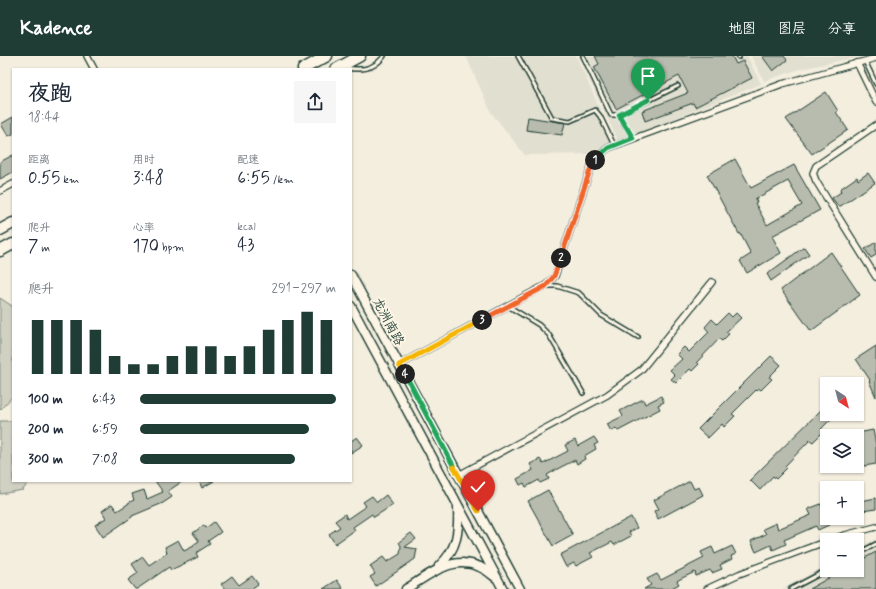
<!DOCTYPE html>
<html lang="zh">
<head>
<meta charset="utf-8">
<style>
	:root { --surface:#fff; --page:#f6f6f7; --text:#1f2937; --muted:#747a83; --accent:#1f3d34 }
	body { margin:0; font-family:Mynerve,"LXGW WenKai TC",sans-serif; background:var(--page); color:var(--text); height:100vh; display:flex; flex-direction:column; font-size:15px; white-space:nowrap }
	* { box-sizing:border-box; margin:0 }
	p { font-size:13px; color:var(--muted) }
	.icon { flex:none; width:22px; height:22px; fill:none; stroke:currentColor; stroke-width:2; stroke-linecap:round; stroke-linejoin:round }
	.map { position:relative; flex:1; overflow:hidden }
	.drawer { position:absolute; left:12px; top:12px; width:340px; height:414px; display:flex; flex-direction:column; background:var(--surface); border-radius:0px; box-shadow:0 1px 3px #0004 }
	.drawer>* { flex:none }
	.needle { width:26px; rotate:144deg }
	.buttons { position:absolute; left:820px; top:321px; display:grid; gap:8px }
	.buttons a { display:grid; place-items:center; width:44px; height:44px; border-radius:0px; background:var(--surface); box-shadow:0 1px 3px #0004; font-size:20px }
	.pin { position:absolute; display:grid; place-items:center; width:34px; height:34px; color:#fff; margin:-41px -17px; border-radius:50% 50% 50% 0; rotate:-45deg; box-shadow:0 0 4px #0007 }
	.pin .icon { rotate:45deg }
	.km { position:absolute; width:20px; height:20px; margin:-10px; border-radius:50%; background:#222; color:#fff; font-size:11px; line-height:20px; text-align:center }
	.round { display:grid; place-items:center; flex:none; width:42px; height:42px; border-radius:0px; background:var(--page) }
	.head { display:flex; align-items:center; justify-content:space-between; height:68px; padding:0 16px }
	h1 { font-size:22px; font-weight:600; line-height:30px }
	.metrics { display:grid; grid-template-columns:repeat(3,1fr); gap:6px; height:68px; padding:4px 16px }
	.metrics div { display:grid; align-content:center }
	.metrics b { font-size:17px; font-weight:600 }
	.metrics small { font-size:11px; font-weight:400 }
	.metrics p { font-size:11px }
	.chart { height:112px; padding:8px 16px }
	.chart p { display:flex; justify-content:space-between }
	.chart svg { width:100%; height:72px; margin-top:4px; stroke:var(--accent); stroke-width:6 }
	ul { padding:0 16px; list-style:none; font-size:13px }
	li { display:grid; grid-template-columns:64px 48px 1fr; align-items:center; height:30px }
	li i { height:10px; border-radius:5px; background:var(--accent) }
	header { display:flex; align-items:center; gap:24px; box-sizing:border-box; height:56px; padding:0 20px; background:var(--accent); color:#fff }
	header strong { font-size:19px }
	nav { display:flex; gap:22px; margin-inline-start:auto; font-size:14px }
	.map>svg:first-child { display:block }
	.built { fill:#e1dfd0 }
	.green { fill:#d0d1c2; stroke:#78877b }
	.building { fill:#b8bcae; stroke:#1f3d34; fill-rule:evenodd }
	.lines { fill:none; stroke-linecap:round; stroke-linejoin:round }
	.lane-casing { stroke:#1f3d34; stroke-width:6 }
	.street-casing { stroke:#1f3d34; stroke-width:8 }
	.secondary-casing { stroke:#1f3d34; stroke-width:11 }
	.highway-casing { stroke:#1f3d34; stroke-width:13 }
	.lane { stroke:#fcf5e5; stroke-width:3 }
	.street { stroke:#fcf5e5; stroke-width:5.5 }
	.secondary { stroke:#fcf5e5; stroke-width:8 }
	.highway { stroke:#fcf5e5; stroke-width:10 }
	.split-1-casing { stroke:#fff; stroke-width:8 }
	.split-2-casing { stroke:#fff; stroke-width:8 }
	.split-3-casing { stroke:#fff; stroke-width:8 }
	.split-4-casing { stroke:#fff; stroke-width:8 }
	.split-5-casing { stroke:#fff; stroke-width:8 }
	.split-6-casing { stroke:#fff; stroke-width:8 }
	.split-1 { stroke:#22a559; stroke-width:5 }
	.split-2 { stroke:#f0652b; stroke-width:5 }
	.split-3 { stroke:#f0652b; stroke-width:5 }
	.split-4 { stroke:#f5b400; stroke-width:5 }
	.split-5 { stroke:#22a559; stroke-width:5 }
	.split-6 { stroke:#f5b400; stroke-width:5 }
	.labels { text-anchor:middle; stroke-width:4; stroke-linejoin:round; paint-order:stroke }
	.street-label { font-size:13px; fill:#1f3d34; stroke:#fcf5e5 }
</style>
</head>
<body>
<header>
<strong>Kadence</strong>
<nav><a>地图</a><a>图层</a><a>分享</a></nav>
</header>
<div class="map">
<svg width="876" height="533" viewBox="0 0 876 533">
	<rect width="100%" height="100%" fill="#f3eede"/>
	<filter id="ink" filterUnits="userSpaceOnUse"><feTurbulence type="fractalNoise" baseFrequency=".025" numOctaves="2"/><feDisplacementMap in="SourceGraphic" scale="8" xChannelSelector="R" yChannelSelector="G"/><feConvolveMatrix kernelMatrix="1 2 1 2 8 2 1 2 1" color-interpolation-filters="sRGB"/></filter>
	<g filter="url(#ink)">
		<!-- built -->
		<g class="built">
			<polygon points="466,0 576,0 615,86 591,98 525,99 491,56"/>
			<polygon points="578,0 747,0 761,28 618,85"/>
			<polygon points="751,0 863,0 800,13 764,25"/>
			<polygon points="876,483 876,533 782,533 827,509 827,514 857,514 857,493"/>
		</g>
		<!-- green -->
		<g class="green">
			<polygon points="0,242 12,250 13,250 13,340 0,354"/>
			<polygon points="0,365 13,365 13,425 29,425 23,434 0,438"/>
		</g>
		<!-- building -->
		<g class="building">
			<polygon points="595,0 732,0 736,8 743,5 752,22 695,51 693,47 645,65 642,55 688,37 679,20 616,53 594,11 599,8"/>
			<polygon points="762,0 784,0 787,4 773,15"/>
			<polygon points="826,36 838,55 836,56 848,74 812,98 786,63"/>
			<polygon points="13,61 13,78 8,80 1,68"/>
			<polygon points="528,61 565,67 562,79 526,74"/>
			<polygon points="13,99 13,116 0,123 0,106"/>
			<path d="M735 103 751 132 794 109 820 154 772 180 781 197 747 217 740 205 751 198 740 177 739 178 707 119ZM788 125 802 149 767 169 755 147 757 146 755 143Z"/>
			<polygon points="868,117 875,127 839,151 832,142 841,136 840,133 857,121 858,124"/>
			<polygon points="876,186 876,199 871,202 865,193"/>
			<polygon points="804,191 809,198 771,225 767,218"/>
			<polygon points="831,196 860,239 811,275 781,234"/>
			<polygon points="728,257 732,261 736,257 741,262 726,276 729,278 722,285 719,283 697,306 699,308 692,315 690,313 676,327 671,323 675,319 670,314 682,303 677,298 684,291 689,296 709,276 705,271 712,263 717,268"/>
			<polygon points="876,290 876,341 869,325 870,324 856,303"/>
			<polygon points="771,300 781,309 769,321 772,323 761,334 758,332 732,358 735,360 724,371 722,368 708,382 698,373"/>
			<polygon points="661,340 664,346 658,349 660,353 618,375 616,372 611,375 607,368 623,360 620,355 643,343 645,348"/>
			<polygon points="823,352 827,356 827,358 829,358 833,361 821,373 824,375 813,386 810,384 785,410 787,412 776,423 773,420 760,434 750,424"/>
			<polygon points="873,374 876,389 876,408 864,410 858,377"/>
			<polygon points="357,381 363,389 351,397 351,385"/>
			<polygon points="594,381 598,387 594,389 596,393 584,400 585,403 577,408 575,404 561,411 547,419 549,423 540,427 539,424 526,431 524,427 520,429 517,423 533,414 530,408 540,403 543,408 568,395 565,389 575,384 578,390"/>
			<polygon points="155,425 183,425 168,435 172,441 163,447 132,460 132,461 103,481 95,469 106,462 102,455 112,448 117,455 128,448 128,447 134,444 132,438 144,434 147,443 163,436"/>
			<polygon points="199,425 214,425 202,432"/>
			<polygon points="690,425 694,433 699,431 703,439 658,463 654,455 659,453 654,444"/>
			<polygon points="548,434 573,479 553,490 528,445"/>
			<polygon points="386,439 393,449 374,461 372,458 353,471 355,474 335,488 329,478 340,471 335,465 345,458 347,463 366,450 363,446 372,440 377,446"/>
			<polygon points="876,442 876,453 862,455 860,445"/>
			<polygon points="821,448 823,453 827,452 827,462 831,468 818,474 816,470 784,484 786,488 773,494 771,489 756,496 751,485 766,478 763,473 776,467 778,473 811,459 808,453"/>
			<polygon points="631,461 637,472 629,476 631,480 614,489 612,486 590,497 593,501 576,510 574,507 566,511 560,499"/>
			<polygon points="214,466 221,476 208,485 210,488 196,497 198,501 171,514 169,511 137,533 135,533 128,524 138,517 132,508 143,501 149,509 167,497 165,491 178,484 184,495 194,490 193,489 199,485 193,477 204,469 206,472"/>
			<polygon points="411,477 416,483 405,491 417,493 415,503 376,530 370,521 375,518 370,510 383,501 387,506 400,498 401,490 399,486"/>
			<polygon points="732,490 736,498 731,500 732,503 720,509 722,513 712,517 710,514 696,520 695,516 682,522 677,525 679,528 670,533 644,533 651,529 647,523 657,518 661,524 704,502 701,496 712,491 715,498"/>
			<polygon points="876,496 876,533 809,533 843,514 857,514 857,506"/>
			<polygon points="232,520 239,529 252,520 258,528 251,533 225,533 221,528"/>
			<polygon points="337,524 343,533 323,533"/>
		</g>
		<g class="lines">
			<defs>
				<g id="lane">
					<polyline points="518,0 552,62 570,65 595,54 600,60 614,89"/>
					<polyline points="583,0 611,59 619,59 678,30"/>
					<polyline points="739,0 739,1"/>
					<polyline points="865,5 876,28"/>
					<path d="M343 12C360 14 373 15 384 0"/>
					<polyline points="619,59 633,83"/>
					<polyline points="547,230 557,230 579,237 601,259 638,281"/>
					<polyline points="508,250 539,269 549,279 583,337"/>
					<polyline points="857,498 876,488"/>
					<polyline points="791,533 827,514"/>
				</g>
				<g id="street">
					<polyline points="87,0 94,13"/>
					<polyline points="857,7 876,46"/>
					<polyline points="876,69 816,110 813,117 816,125 876,221"/>
					<polyline points="0,135 13,128"/>
					<polyline points="399,309 546,229 555,220 593,105 608,92 782,28 876,2"/>
					<polyline points="459,419 607,339 641,314 712,226"/>
					<polyline points="830,484 845,479 876,471"/>
					<polyline points="707,533 739,518 827,485"/>
				</g>
				<g id="secondary">
					<polyline points="351,219 520,533"/>
					<polyline points="351,250 503,533"/>
					<path d="M439 510C458 493 459 474 458 451"/>
					<path d="M406 533C436 514 462 492 495 521"/>
				</g>
				<g id="highway">
					<polyline points="303,13 327,0"/>
					<polyline points="336,13 360,0"/>
					<polyline points="0,174 13,167"/>
					<polyline points="0,195 13,188"/>
				</g>
			</defs>
			<!-- lane casing -->
			<use href="#lane" class="lane-casing"/>
			<!-- street casing -->
			<use href="#street" class="street-casing"/>
			<!-- secondary casing -->
			<use href="#secondary" class="secondary-casing"/>
			<!-- highway casing -->
			<use href="#highway" class="highway-casing"/>
			<!-- lane -->
			<use href="#lane" class="lane"/>
			<!-- street -->
			<use href="#street" class="street"/>
			<!-- secondary -->
			<use href="#secondary" class="secondary"/>
			<!-- highway -->
			<use href="#highway" class="highway"/>
		</g>
	</g>
	<g class="lines" filter="url(#ink)">
		<defs>
			<polyline id="split-1" points="595,104 608,92 633,82 619,59 648,44"/>
			<polyline id="split-2" points="561,202 593,105 595,104"/>
			<polyline id="split-3" points="482,264 546,230 554,220 561,202"/>
			<polyline id="split-4" points="405,318 399,309 482,264"/>
			<polyline id="split-5" points="405,318 454,411"/>
			<polyline id="split-6" points="454,411 478,455"/>
		</defs>
		<!-- split-1 casing -->
		<use href="#split-1" class="split-1-casing"/>
		<!-- split-2 casing -->
		<use href="#split-2" class="split-2-casing"/>
		<!-- split-3 casing -->
		<use href="#split-3" class="split-3-casing"/>
		<!-- split-4 casing -->
		<use href="#split-4" class="split-4-casing"/>
		<!-- split-5 casing -->
		<use href="#split-5" class="split-5-casing"/>
		<!-- split-6 casing -->
		<use href="#split-6" class="split-6-casing"/>
		<!-- split-1 -->
		<use href="#split-1" class="split-1"/>
		<!-- split-2 -->
		<use href="#split-2" class="split-2"/>
		<!-- split-3 -->
		<use href="#split-3" class="split-3"/>
		<!-- split-4 -->
		<use href="#split-4" class="split-4"/>
		<!-- split-5 -->
		<use href="#split-5" class="split-5"/>
		<!-- split-6 -->
		<use href="#split-6" class="split-6"/>
	</g>
	<g class="labels">
		<!-- street labels -->
		<g class="street-label">
			<text transform="translate(389 265) rotate(62)" y="5">龙洲南路</text>
		</g>
	</g>
</svg>
<div class="buttons">
<a><svg class="needle" viewBox="-14 -14 28 28"><path d="M0-13l5 13h-10z" fill="#e53935"/><path d="M0 13l5-13h-10z" fill="#747a83"/></svg></a>
<a><svg class="icon" aria-label="layers" viewBox="0 0 24 24"><path d="M12 4l9 5-9 5-9-5zM3 14l9 5 9-5"/></svg></a>
<a>+</a>
<a>−</a>
</div>
<div class="pin" style="left:648px;top:44px;background:#1e9e55"><svg class="icon" aria-label="arrive" viewBox="0 0 24 24"><path d="M6 21V4h12l-3 4 3 4H6"/></svg></div>
<div class="pin" style="left:478px;top:455px;background:#d93025"><svg class="icon" aria-label="check" viewBox="0 0 24 24"><path d="M5 12l5 5 9-10"/></svg></div>
<b class="km" style="left:595px;top:104px">1</b>
<b class="km" style="left:561px;top:202px">2</b>
<b class="km" style="left:482px;top:264px">3</b>
<b class="km" style="left:405px;top:318px">4</b>
<section class="drawer">
<div class="head"><div><h1>夜跑</h1><p>18:44</p></div><a class="round"><svg class="icon" aria-label="share" viewBox="0 0 24 24"><path d="M12 15V3M7 8l5-5 5 5M5 13v7h14v-7"/></svg></a></div>
<div class="metrics">
<div><p>距离</p><b>0.55<small> km</small></b></div>
<div><p>用时</p><b>3:48</b></div>
<div><p>配速</p><b>6:55<small> /km</small></b></div>
</div>
<div class="metrics">
<div><p>爬升</p><b>7<small> m</small></b></div>
<div><p>心率</p><b>170<small> bpm</small></b></div>
<div><p>kcal</p><b>43</b></div>
</div>
<div class="chart"><p><span>爬升</span>291–297 m</p>
<svg viewBox="0 0 160 44" preserveAspectRatio="none"><path d="M5 44V11M15 44V11M25 44V11M35 44V17M45 44V33M55 44V38M65 44V38M75 44V33M85 44V27M95 44V27M105 44V33M115 44V27M125 44V17M135 44V11M145 44V6M155 44V11"/></svg>
</div>
<ul>
<li><b>100 m</b>6:43<i style="width:100%"></i></li>
<li><b>200 m</b>6:59<i style="width:86%"></i></li>
<li><b>300 m</b>7:08<i style="width:79%"></i></li>
</ul>
</section>
</div>
</body>
</html>
